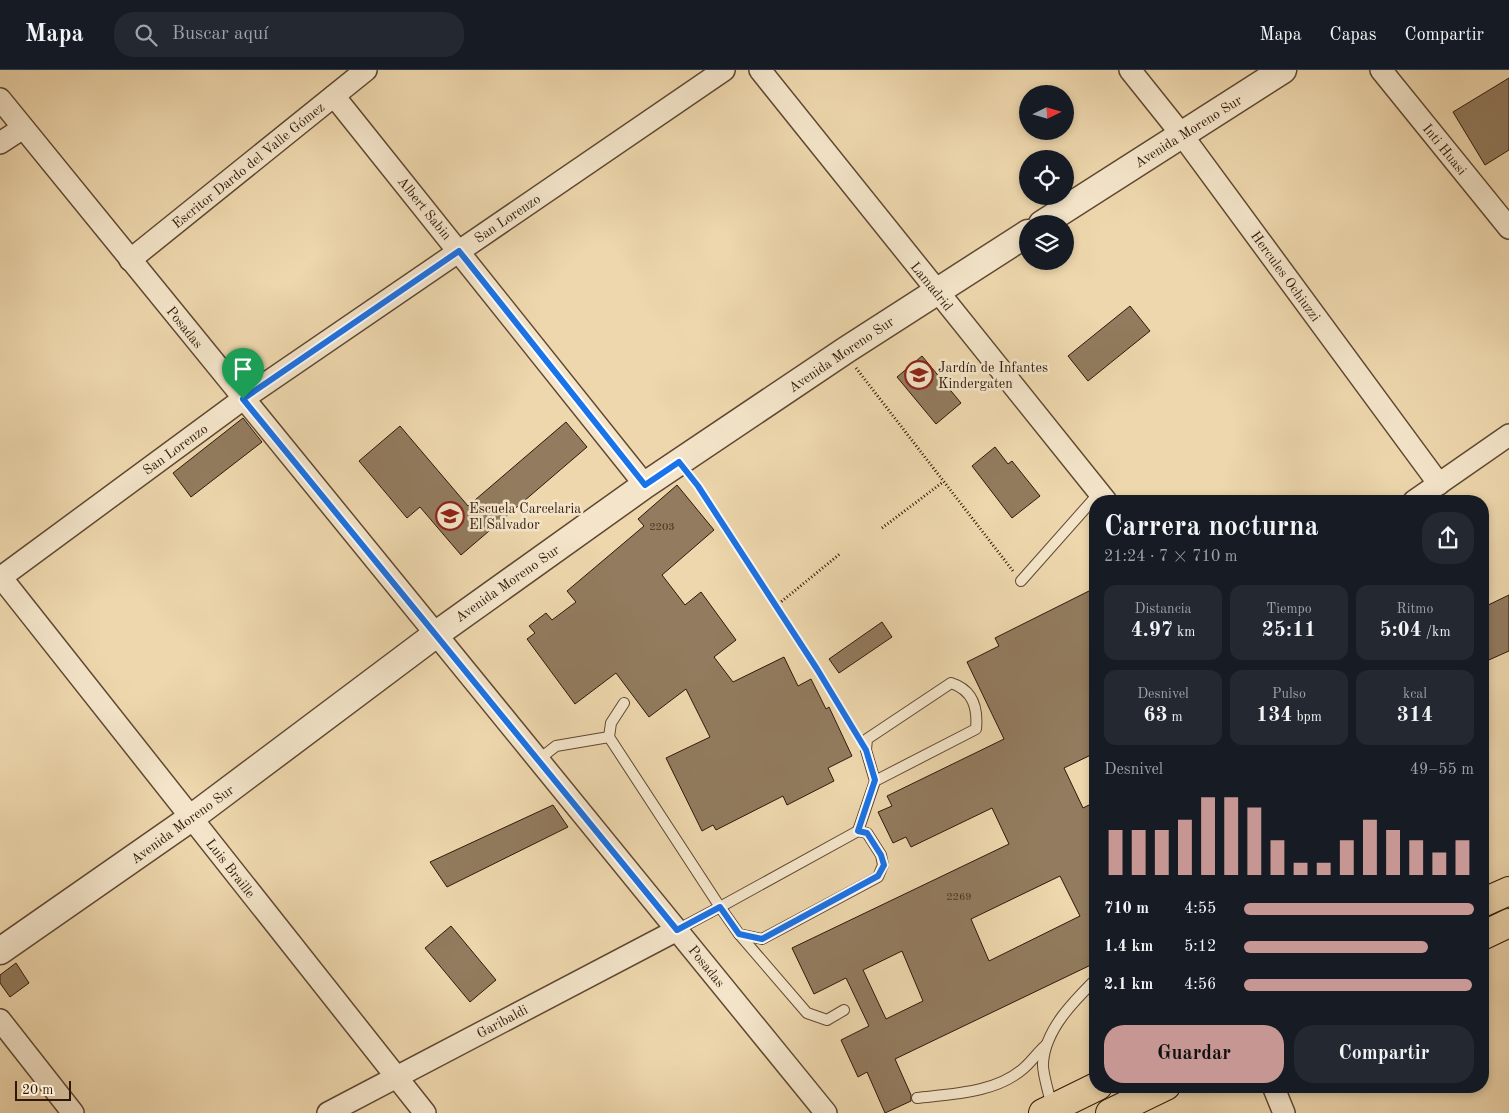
<!DOCTYPE html>
<html lang="es">
<head>
<meta charset="utf-8">
<style>
	:root { --surface:#171b24; --page:#242831; --text:#f1f3f6; --muted:#9ea1a6; --line:#363941; --accent:#c59692 }
	body { margin:0; font-family:"Old Standard TT",serif; background:var(--page); color:var(--text); height:100vh; display:flex; flex-direction:column; font-size:19px; white-space:nowrap }
	* { box-sizing:border-box; margin:0 }
	p { font-size:16px; color:var(--muted) }
	.icon { flex:none; width:28px; height:28px; fill:none; stroke:currentColor; stroke-width:2; stroke-linecap:round; stroke-linejoin:round }
	.map { position:relative; flex:1; overflow:hidden }
	.sheet { position:absolute; left:1089px; top:425px; width:400px; height:598px; display:flex; flex-direction:column; background:var(--surface); border-radius:20px; box-shadow:0 2px 8px #0003 }
	.sheet>* { flex:none }
	.needle { width:32px; rotate:85deg }
	.controls { position:absolute; left:1019px; top:15px; display:grid; gap:10px }
	.controls a { display:grid; place-items:center; width:55px; height:55px; border-radius:50%; background:var(--surface); box-shadow:0 2px 8px #0003; font-size:25px }
	.scale { position:absolute; left:15px; bottom:12px; width:56px; box-sizing:border-box; padding-left:5px; border:2px solid #2f1809; border-top:0; font-size:14px; line-height:18px; white-space:nowrap; color:#2f1809; -webkit-text-stroke:4px #f4e5ca; paint-order:stroke }
	.pin { position:absolute; display:grid; place-items:center; width:42px; height:42px; color:#fff; margin:-51px -21px; border-radius:50% 50% 50% 0; rotate:-45deg; box-shadow:0 0 5px #0007 }
	.pin .icon { rotate:45deg }
	.round { display:grid; place-items:center; flex:none; width:52px; height:52px; border-radius:20px; background:var(--page) }
	.summary { display:flex; align-items:center; justify-content:space-between; height:85px; padding:0 15px }
	h1 { font-size:28px; font-weight:600; line-height:38px }
	.metrics { display:grid; grid-template-columns:repeat(3,1fr); gap:8px; height:85px; padding:5px 15px }
	.metrics div { display:grid; align-content:center; border-radius:12px; background:var(--page); text-align:center }
	.metrics b { font-size:21px; font-weight:600 }
	.metrics small { font-size:14px; font-weight:400 }
	.metrics p { font-size:14px }
	.chart { height:140px; padding:10px 15px }
	.chart p { display:flex; justify-content:space-between }
	.chart svg { width:100%; height:90px; margin-top:5px; stroke:var(--accent); stroke-width:6 }
	.button { display:flex; gap:10px; margin-top:auto; padding:10px 15px }
	.button a { flex:1; height:58px; border-radius:20px; background:var(--accent); color:#111; font-size:20px; font-weight:600; line-height:58px; text-align:center }
	.button a+a { background:var(--page); color:var(--text) }
	ul { padding:0 15px; list-style:none; font-size:16px }
	li { display:grid; grid-template-columns:80px 60px 1fr; align-items:center; height:38px }
	li i { height:12px; border-radius:6px; background:var(--accent) }
	header { display:flex; align-items:center; gap:30px; box-sizing:border-box; height:70px; padding:0 25px; background:var(--surface); border-bottom:1px solid var(--line) }
	header strong { font-size:24px }
	nav { display:flex; gap:28px; margin-inline-start:auto; font-size:18px }
	.search { width:350px; height:45px; background:var(--page); display:flex; align-items:center; gap:12px; box-sizing:border-box; padding:0 18px; border-radius:20px; color:var(--muted); font-size:19px }
	.map>svg:first-child { display:block }
	.building { fill:#927b5e; stroke:#2f1809; fill-rule:evenodd }
	.lines { fill:none; stroke-linecap:round; stroke-linejoin:round }
	.service-casing { stroke:#5f4832; stroke-width:12 }
	.minor-casing { stroke:#5f4832; stroke-width:24 }
	.tertiary-casing { stroke:#5f4832; stroke-width:29 }
	.trunk-casing { stroke:#2f1809; stroke-width:30 }
	.path { stroke:#2f1809; stroke-width:3; stroke-dasharray:1 2.5; stroke-linecap:butt }
	.service { stroke:#f4e5ca; stroke-width:10 }
	.minor { stroke:#f4e5ca; stroke-width:21 }
	.tertiary { stroke:#f4e5ca; stroke-width:26 }
	.trunk { stroke:#eed7ad; stroke-width:28 }
	.route-casing { stroke:#fff; stroke-width:10 }
	.route { stroke:#1a73e8; stroke-width:6 }
	.labels { text-anchor:middle; stroke-width:5; stroke-linejoin:round; paint-order:stroke }
	.number-label { font-size:11px; fill:#48311e }
	.street-label { font-size:14px; fill:#2f1809; stroke:#f4e5ca }
	.poi-label { font-size:14px; fill:#2f1809; stroke:#f4e5ca; text-anchor:start }
</style>
</head>
<body>
<header>
<strong>Mapa</strong>
<div class="search"><svg class="icon" aria-label="search" viewBox="0 0 24 24"><circle cx="10" cy="10" r="6"/><path d="M15 15l6 6"/></svg>Buscar aquí</div>
<nav><a>Mapa</a><a>Capas</a><a>Compartir</a></nav>
</header>
<div class="map">
<svg width="1509" height="1043" viewBox="0 0 1509 1043">
	<rect width="100%" height="100%" fill="#eed7ad"/>
	<filter id="stains"><feTurbulence type="fractalNoise" baseFrequency=".004" numOctaves="4"/><feColorMatrix values="0 0 0 0 .2 0 0 0 0 .09 0 0 0 0 .02 0 0 0 .5 -.17"/></filter>
	<radialGradient id="worn" r=".72"><stop offset=".6" stop-color="#630" stop-opacity="0"/><stop offset="1" stop-color="#630" stop-opacity=".3"/></radialGradient>
	<!-- building -->
	<g class="building">
		<polygon points="1509,8 1509,80 1485,95 1453,42"/>
		<polygon points="1130,236 1150,261 1088,311 1068,286"/>
		<polygon points="922,286 961,333 936,354 897,307"/>
		<polygon points="243,348 262,372 191,427 173,403"/>
		<polygon points="566,352 587,377 461,485 420,437 407,448 359,391 400,356 468,436"/>
		<polygon points="995,377 1008,394 1012,391 1040,426 1012,448 972,396"/>
		<polygon points="677,415 714,460 662,505 685,535 701,522 736,570 714,587 733,612 784,587 798,616 811,609 826,639 829,637 852,686 828,698 834,711 787,735 783,726 716,760 713,755 702,761 666,688 710,667 686,619 649,647 616,603 575,634 527,569 535,563 529,556 546,543 552,550 576,532 567,521 644,456 638,449"/>
		<path d="M1095 518V683L1064 698 1083 738 1095 732V893L895 989 911 1025V1031L885 1043 867 1002 858 1007 841 970 869 956 846 908 814 924 792 878 1009 774 992 738 911 777 906 767 893 773 878 742 892 736 887 726 1004 669 967 592 999 576 995 568ZM1060 806 1080 846 989 891 971 849ZM902 881 923 931 886 949 863 900Z"/>
		<polygon points="1509,525 1509,581 1482,593 1482,538"/>
		<polygon points="882,552 892,567 839,603 829,589"/>
		<polygon points="553,735 568,757 447,817 430,792"/>
		<polygon points="451,856 496,910 470,932 425,878"/>
		<polygon points="16,893 29,913 10,927 0,913 0,905"/>
	</g>
	<g class="lines">
		<defs>
			<g id="service">
				<polyline points="1021,511 1099,423"/>
				<polyline points="624,633 611,653 609,667 720,837 739,864 762,869 878,807 883,795 881,785 867,763 858,761 720,837 677,860"/>
				<polyline points="538,690 556,676 609,667"/>
				<path d="M858 761 875 711 866 680 867 669 951 613C973 620 978 638 976 659L875 711"/>
				<polyline points="739,864 807,943 827,950 844,940"/>
				<path d="M917 1028C952 1024 996 1023 1024 998 1032 991 1038 982 1046 975"/>
				<path d="M1052 1038C1050 1026 1042 1003 1043 993 1045 960 1073 932 1095 910"/>
			</g>
			<g id="minor">
				<polyline points="760,0 1106,431"/>
				<polyline points="1130,0 1182,65 1439,414"/>
				<polyline points="1381,0 1509,158"/>
				<polyline points="334,26 645,415"/>
				<polyline points="0,29 826,1043"/>
				<polyline points="0,73 23,58"/>
				<polyline points="130,190 366,0"/>
				<polyline points="1414,431 1509,365"/>
				<polyline points="0,506 425,1043"/>
				<polyline points="0,508 243,329 724,0"/>
				<polyline points="0,950 73,1043"/>
				<polyline points="1273,1016 1284,1043"/>
				<polyline points="328,1043 677,860"/>
			</g>
			<g id="tertiary">
				<polyline points="1042,154 1283,0"/>
				<polyline points="0,881 191,748 435,565 645,415 846,280 1028,163"/>
			</g>
			<g id="trunk">
				<polyline points="1482,833 1509,821"/>
				<polyline points="1482,866 1509,853"/>
				<polyline points="1043,1043 1098,1016"/>
				<polyline points="1110,1043 1166,1016"/>
			</g>
		</defs>
		<!-- service casing -->
		<use href="#service" class="service-casing"/>
		<!-- minor casing -->
		<use href="#minor" class="minor-casing"/>
		<!-- tertiary casing -->
		<use href="#tertiary" class="tertiary-casing"/>
		<!-- trunk casing -->
		<use href="#trunk" class="trunk-casing"/>
		<!-- path -->
		<g class="path">
			<polyline points="856,298 1013,501"/>
			<polyline points="692,408 817,599 855,662"/>
			<polyline points="882,458 943,412"/>
			<polyline points="776,536 841,483"/>
		</g>
		<!-- service -->
		<use href="#service" class="service"/>
		<!-- minor -->
		<use href="#minor" class="minor"/>
		<!-- tertiary -->
		<use href="#tertiary" class="tertiary"/>
		<!-- trunk -->
		<use href="#trunk" class="trunk"/>
	</g>
	<g class="lines">
		<defs>
			<polygon id="route" points="459,181 645,415 679,392 698,416 817,599 866,680 875,710 858,761 867,763 881,785 884,795 878,806 762,869 739,864 720,837 677,860 243,329"/>
		</defs>
		<!-- route casing -->
		<use href="#route" class="route-casing"/>
		<!-- route -->
		<use href="#route" class="route"/>
	</g>
	<!-- icons -->
	<defs>
		<symbol id="school-ring" viewBox="-11 -11 22 22"><circle r="9.5" fill="#f4e5ca" stroke="#8f2418" stroke-width="1.5"/><path d="M0-5L7-2L0 1L-7-2ZM-4 1L0 2.5L4 1V4Q0 6-4 4Z" fill="#8f2418"/></symbol>
	</defs>
	<g fill-rule="evenodd">
		<use href="#school-ring" x="903" y="289" width="32" height="32"/>
		<use href="#school-ring" x="434" y="430" width="32" height="32"/>
	</g>
	<g class="labels">
		<!-- number labels -->
		<g class="number-label">
			<text x="662" y="460">2203</text>
			<text x="959" y="830">2269</text>
		</g>
		<!-- street labels -->
		<g class="street-label">
			<text transform="translate(1188 61) rotate(-32)" y="5">Avenida Moreno Sur</text>
			<text transform="translate(1445 79) rotate(51)" y="5">Inti Huasi</text>
			<text transform="translate(248 95) rotate(-39)" y="5">Escritor Dardo del Valle Gómez</text>
			<text transform="translate(425 138) rotate(51)" y="5">Albert Sabin</text>
			<text transform="translate(507 148) rotate(-34)" y="5">San Lorenzo</text>
			<text transform="translate(1286 206) rotate(54)" y="5">Hercules Ochiuzzi</text>
			<text transform="translate(932 216) rotate(51)" y="5">Lamadrid</text>
			<text transform="translate(185 257) rotate(51)" y="5">Posadas</text>
			<text transform="translate(841 284) rotate(-34)" y="5">Avenida Moreno Sur</text>
			<text transform="translate(175 379) rotate(-36)" y="5">San Lorenzo</text>
			<text transform="translate(507 513) rotate(-35)" y="5">Avenida Moreno Sur</text>
			<text transform="translate(182 754) rotate(-36)" y="5">Avenida Moreno Sur</text>
			<text transform="translate(231 798) rotate(52)" y="5">Luis Braille</text>
			<text transform="translate(707 896) rotate(51)" y="5">Posadas</text>
			<text transform="translate(502 951) rotate(-28)" y="5">Garibaldi</text>
		</g>
		<!-- poi labels -->
		<g class="poi-label">
			<text x="938" y="302">Jardín de Infantes<tspan x="938" dy="16">Kindergaten</tspan></text>
			<text x="469" y="443">Escuela Carcelaria<tspan x="469" dy="16">El Salvador</tspan></text>
		</g>
	</g>
	<rect width="100%" height="100%" filter="url(#stains)"/>
	<rect width="100%" height="100%" fill="url(#worn)"/>
</svg>
<div class="controls">
<a><svg class="needle" viewBox="-14 -14 28 28"><path d="M0-13l5 13h-10z" fill="#e53935"/><path d="M0 13l5-13h-10z" fill="#9ea1a6"/></svg></a>
<a><svg class="icon" aria-label="locate" viewBox="0 0 24 24"><circle cx="12" cy="12" r="6"/><path d="M12 2v4M12 18v4M2 12h4M18 12h4"/></svg></a>
<a><svg class="icon" aria-label="layers" viewBox="0 0 24 24"><path d="M12 4l9 5-9 5-9-5zM3 14l9 5 9-5"/></svg></a>
</div>
<div class="scale">20 m</div>
<div class="pin" style="left:243px;top:329px;background:#1e9e55"><svg class="icon" aria-label="arrive" viewBox="0 0 24 24"><path d="M6 21V4h12l-3 4 3 4H6"/></svg></div>
<section class="sheet">
<div class="summary"><div><h1>Carrera nocturna</h1><p>21:24 · 7 × 710 m</p></div><a class="round"><svg class="icon" aria-label="share" viewBox="0 0 24 24"><path d="M12 15V3M7 8l5-5 5 5M5 13v7h14v-7"/></svg></a></div>
<div class="metrics">
<div><p>Distancia</p><b>4.97<small> km</small></b></div>
<div><p>Tiempo</p><b>25:11</b></div>
<div><p>Ritmo</p><b>5:04<small> /km</small></b></div>
</div>
<div class="metrics">
<div><p>Desnivel</p><b>63<small> m</small></b></div>
<div><p>Pulso</p><b>134<small> bpm</small></b></div>
<div><p>kcal</p><b>314</b></div>
</div>
<div class="chart"><p><span>Desnivel</span>49–55 m</p>
<svg viewBox="0 0 160 44" preserveAspectRatio="none"><path d="M5 44V22M15 44V22M25 44V22M35 44V17M45 44V6M55 44V6M65 44V11M75 44V27M85 44V38M95 44V38M105 44V27M115 44V17M125 44V22M135 44V27M145 44V33M155 44V27"/></svg>
</div>
<ul>
<li><b>710 m</b>4:55<i style="width:100%"></i></li>
<li><b>1.4 km</b>5:12<i style="width:80%"></i></li>
<li><b>2.1 km</b>4:56<i style="width:99%"></i></li>
</ul>
<div class="button"><a>Guardar</a><a>Compartir</a></div>
</section>
</div>
</body>
</html>
